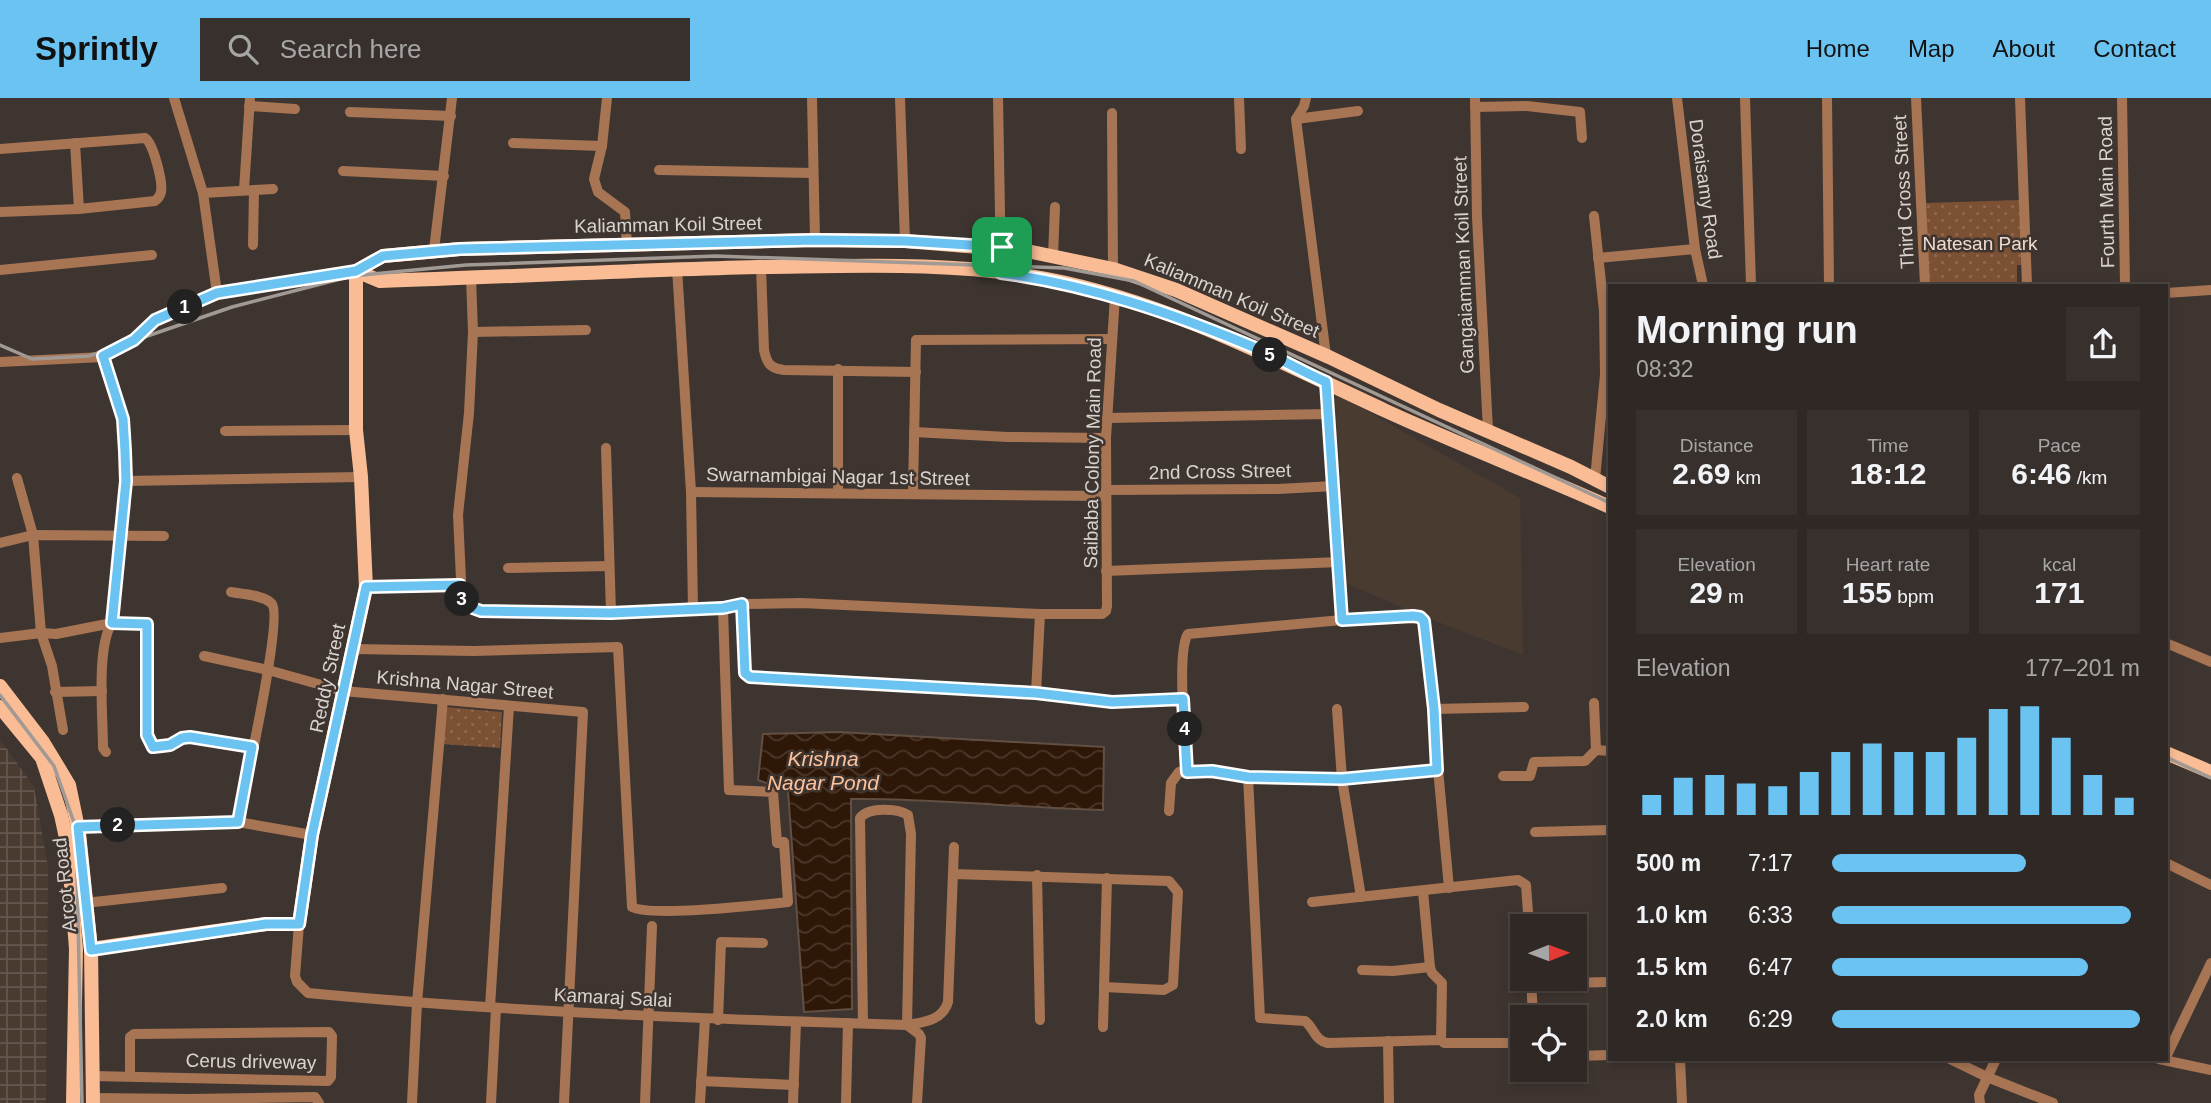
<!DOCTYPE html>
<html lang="en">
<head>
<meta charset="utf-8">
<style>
	:root { --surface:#2f2824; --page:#37302c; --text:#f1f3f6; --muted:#a7a6a6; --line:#4a4441; --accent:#6bc3f2 }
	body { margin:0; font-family:Helvetica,sans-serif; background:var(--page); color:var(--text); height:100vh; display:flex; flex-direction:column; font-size:26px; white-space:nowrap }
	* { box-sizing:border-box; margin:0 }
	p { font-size:23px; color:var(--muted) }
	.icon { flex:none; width:38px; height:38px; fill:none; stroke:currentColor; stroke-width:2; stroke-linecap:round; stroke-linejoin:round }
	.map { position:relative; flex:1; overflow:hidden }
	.panel { position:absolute; left:1608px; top:186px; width:560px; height:777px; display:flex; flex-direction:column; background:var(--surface); border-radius:0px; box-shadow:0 4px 10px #0003,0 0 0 2px var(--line) }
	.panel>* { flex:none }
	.needle { width:46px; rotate:89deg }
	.fabs { position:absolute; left:1510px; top:816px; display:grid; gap:14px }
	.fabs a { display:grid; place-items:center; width:77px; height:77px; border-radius:0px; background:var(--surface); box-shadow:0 4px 10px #0003,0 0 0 2px var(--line); font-size:35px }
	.pin { position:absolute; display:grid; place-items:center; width:60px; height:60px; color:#fff; margin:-30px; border-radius:14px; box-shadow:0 4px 10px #0006 }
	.km { position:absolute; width:35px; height:35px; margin:-18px; border-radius:50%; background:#222; color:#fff; font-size:19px; line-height:35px; text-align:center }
	.round { display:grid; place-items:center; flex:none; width:74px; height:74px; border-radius:0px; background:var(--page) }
	.summary { display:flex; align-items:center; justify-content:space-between; height:119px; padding:0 28px }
	h1 { font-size:38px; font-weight:700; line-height:52px }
	.stats { display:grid; grid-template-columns:repeat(3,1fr); gap:10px; height:119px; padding:7px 28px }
	.stats div { display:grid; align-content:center; border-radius:0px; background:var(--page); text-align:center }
	.stats b { font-size:30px; font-weight:700 }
	.stats small { font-size:19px; font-weight:400 }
	.stats p { font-size:19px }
	.chart { height:196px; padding:14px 28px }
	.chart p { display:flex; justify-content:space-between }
	.chart svg { width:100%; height:126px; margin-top:7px; stroke:var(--accent); stroke-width:6 }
	ul { padding:0 28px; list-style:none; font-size:23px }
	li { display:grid; grid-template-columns:112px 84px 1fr; align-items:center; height:52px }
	li i { height:18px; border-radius:9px; background:var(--accent) }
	header { display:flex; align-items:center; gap:42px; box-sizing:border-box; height:98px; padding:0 35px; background:var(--accent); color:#111 }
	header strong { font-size:33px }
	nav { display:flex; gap:38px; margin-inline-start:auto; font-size:24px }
	.search { width:490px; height:63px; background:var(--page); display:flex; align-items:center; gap:18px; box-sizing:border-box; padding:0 24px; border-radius:0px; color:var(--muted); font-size:26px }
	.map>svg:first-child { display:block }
	.built { fill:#4a3b31 }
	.industrial { fill:url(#industrial-grid) }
	.park { fill:url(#park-dots) }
	.water { fill:url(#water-waves); stroke:#614f43; stroke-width:2 }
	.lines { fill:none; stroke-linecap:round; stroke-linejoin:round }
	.minor { stroke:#a77554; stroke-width:10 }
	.major { stroke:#f9bc94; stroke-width:14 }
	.rail { stroke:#a09994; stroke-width:3.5 }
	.route-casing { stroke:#fff; stroke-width:14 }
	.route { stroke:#6bc3f2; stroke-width:9 }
	.labels { text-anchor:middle; stroke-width:5; stroke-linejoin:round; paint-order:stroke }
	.street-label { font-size:19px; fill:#d9d3cf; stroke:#3f3530 }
	.park-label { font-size:19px; fill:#f0dbcf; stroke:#3f3530 }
	.water-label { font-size:21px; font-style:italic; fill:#fdc19b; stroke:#3f3530 }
</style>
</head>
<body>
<header>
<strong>Sprintly</strong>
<div class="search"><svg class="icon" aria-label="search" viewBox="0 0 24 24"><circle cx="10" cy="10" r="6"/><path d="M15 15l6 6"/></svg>Search here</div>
<nav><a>Home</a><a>Map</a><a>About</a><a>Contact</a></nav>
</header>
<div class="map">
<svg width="2211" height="1005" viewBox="0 0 2211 1005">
	<defs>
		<pattern id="industrial-grid" width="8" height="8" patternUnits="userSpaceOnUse" patternTransform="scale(1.75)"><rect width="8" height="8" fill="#4a3b31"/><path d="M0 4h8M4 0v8" fill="none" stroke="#64564e"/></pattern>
		<pattern id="park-dots" width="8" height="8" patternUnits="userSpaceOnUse" patternTransform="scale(1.75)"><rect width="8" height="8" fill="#7c5033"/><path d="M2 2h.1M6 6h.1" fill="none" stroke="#8e6850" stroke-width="1.8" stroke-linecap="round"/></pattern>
		<pattern id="water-waves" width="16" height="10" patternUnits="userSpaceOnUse" patternTransform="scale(1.75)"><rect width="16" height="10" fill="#2e1707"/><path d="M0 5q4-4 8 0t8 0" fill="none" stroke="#4c382a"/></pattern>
	</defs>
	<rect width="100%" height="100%" fill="#3f3530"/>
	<!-- built -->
	<polygon class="built" points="1335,295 1520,400 1523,557 1415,515 1348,486"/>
	<!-- industrial -->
	<polygon class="industrial" points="0,641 34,689 48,769 46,1005 0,1005"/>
	<!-- park -->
	<g class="park">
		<polygon points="2020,102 2023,167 2017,167 2017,187 1929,187 1926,105"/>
		<polygon points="445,609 502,614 500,650 442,646"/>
	</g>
	<!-- water -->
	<path class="water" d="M839 634 1104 649 1103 712C1019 710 935 700 851 701L852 911 804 914 788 693 758 682 763 636Z"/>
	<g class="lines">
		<!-- minor -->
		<g class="minor">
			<polyline points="174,0 203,95 217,195"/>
			<polyline points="607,0 602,48 594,81 598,94 625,114 627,147"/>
			<polyline points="812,0 815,142"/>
			<polyline points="900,0 905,143"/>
			<polyline points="998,0 1001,175"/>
			<polyline points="1239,0 1241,51"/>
			<polyline points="1306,0 1304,8 1296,21 1326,258"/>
			<polyline points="1475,0 1477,119 1488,332"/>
			<polyline points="1677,0 1695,151 1703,187"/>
			<polyline points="1745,0 1751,187"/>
			<polyline points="1827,0 1829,187"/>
			<polyline points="1916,0 1925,187"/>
			<polyline points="2020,0 2027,187"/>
			<polyline points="2122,0 2125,187"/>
			<polyline points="249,8 295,11"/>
			<polyline points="1475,9 1527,8 1580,14 1582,40"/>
			<polyline points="350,14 451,18"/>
			<polyline points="1112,15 1113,171"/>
			<polyline points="1296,21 1358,13"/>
			<polyline points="75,45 79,111"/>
			<polyline points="513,45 602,48"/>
			<path d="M0 51 145 40C153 45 163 83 161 94 160 99 159 99 155 103L79 111 0 114"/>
			<polyline points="659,72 813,75"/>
			<polyline points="343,73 444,78"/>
			<polyline points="244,92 250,0"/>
			<polyline points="203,95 273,91"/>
			<polyline points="1594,118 1604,213 1605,277 1595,381"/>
			<polyline points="253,147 254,92"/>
			<polyline points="434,152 452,0"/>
			<polyline points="1053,158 1055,109"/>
			<polyline points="1598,160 1695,151"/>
			<path d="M761 169 764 252C767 266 770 270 784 272L916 274"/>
			<polyline points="677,170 691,394 693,511"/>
			<polyline points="0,172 152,157"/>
			<polyline points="471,180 473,234 469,315 458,417 462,503 468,510 481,514 611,515 723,511 742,506 801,505 1040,516 1102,516 1106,513 1107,508 1106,340 1115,198"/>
			<polyline points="2166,195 2211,192"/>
			<polyline points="473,234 586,232"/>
			<path d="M103 259 123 321 126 353V383L112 525C96 549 103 619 103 650L106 654"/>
			<polyline points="0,264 103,259 134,242 155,222 217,195 356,173"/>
			<polyline points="1326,284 1342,522"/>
			<polyline points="1107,320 1328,316"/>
			<polyline points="225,333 356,332"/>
			<polyline points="914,334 1008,339 1106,340"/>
			<polyline points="606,350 611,515"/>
			<polyline points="17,380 33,437 41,535 52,568 63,632"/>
			<polyline points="126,383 361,379"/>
			<polyline points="1106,392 1278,391 1334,388"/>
			<polyline points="691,394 1104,398"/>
			<polyline points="838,394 838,271"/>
			<polyline points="913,394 916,242 1112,241"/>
			<polyline points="0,445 33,437 164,438"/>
			<polyline points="508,470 609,468"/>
			<polyline points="1106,473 1340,464"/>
			<polyline points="366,490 460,487"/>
			<path d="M231 494C241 496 265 497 272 506 283 520 244 695 238 724"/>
			<polyline points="742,506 745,575 750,579 1036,595 1112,604 1183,601"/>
			<polyline points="0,540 41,535 56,536 112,525 146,524 147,637 154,649 170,647 182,640 190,639 252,648"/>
			<polyline points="2166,545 2211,564"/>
			<path d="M353 551 474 553 618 549 632 809C650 819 761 807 788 804L784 744 777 745 773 694 729 692 723 511"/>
			<polyline points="204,558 268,572 343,593 583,614 564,1005"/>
			<polyline points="55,594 102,593"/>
			<polyline points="1036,595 1040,516"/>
			<polyline points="1594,605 1596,652"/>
			<polyline points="1337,611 1342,681 1361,799"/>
			<polyline points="1434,611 1524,609"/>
			<path d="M1187 674C1186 649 1176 553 1188 536L1342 522 1420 519 1425 530 1449 790"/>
			<polyline points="1503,678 1530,678 1534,664 1585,663 1596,652 1610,653"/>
			<path d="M1248 679 1260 920 1305 923C1315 931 1314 942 1328 945L1441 942 1444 945H1522"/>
			<path d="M1169 713 1171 685 1179 674C1204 673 1224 677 1248 679 1311 685 1374 678 1437 672"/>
			<polyline points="78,729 238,724 312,737"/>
			<polyline points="1535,734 1610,732"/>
			<polyline points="2166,765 2211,787"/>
			<polyline points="953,776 1169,783 1178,794 1173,887 1164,892 1104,889"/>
			<polyline points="1037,777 1040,922"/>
			<polyline points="1423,793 1430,869 1432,875 1442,885 1441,942"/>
			<polyline points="1312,804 1518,782 1526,787 1529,828"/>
			<polyline points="85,805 222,790"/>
			<path d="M299 826 295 878 297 884 308 895C507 914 707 921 907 927 924 924 942 923 948 904L954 749"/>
			<polyline points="1362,872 1393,873 1430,869"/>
			<polyline points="1531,880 1533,919"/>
			<polyline points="1562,885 1610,884"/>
			<polyline points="490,909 509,608"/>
			<polyline points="718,922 721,844 763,845"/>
			<path d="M863 925 860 720C868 709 897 710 908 717L911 736 907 927"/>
			<polyline points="907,927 919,936 921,940 917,1005"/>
			<polyline points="1103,929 1107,780"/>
			<polyline points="1388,943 1389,1005"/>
			<polyline points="1575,958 1610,957"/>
			<polyline points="2166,959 2211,865"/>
			<polyline points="1680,961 1682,1005"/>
			<polyline points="1950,961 1987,979 2053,1005"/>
			<polyline points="2159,961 2211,972"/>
			<polyline points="92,978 328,983 331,979 332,938 329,934 134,936 130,939 130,978"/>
			<polyline points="701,983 794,987"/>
			<polyline points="93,1000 189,1001 190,1005"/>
			<polyline points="189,1001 315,999 319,1005"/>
			<polyline points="412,1005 417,905 443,601"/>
			<polyline points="491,1005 496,910"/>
			<polyline points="645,1005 652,828"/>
			<polyline points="700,1005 705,921"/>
			<polyline points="793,1005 796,924"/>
			<polyline points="846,1005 848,925"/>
			<polyline points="1980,1005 1979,997 1996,961"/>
		</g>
		<!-- major -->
		<g class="major">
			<polyline points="356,173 383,158 460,151 815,142 905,143 1027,153 1113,171 1176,192 1329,259 1439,312 1571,369 1610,389"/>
			<path d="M356 173 380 183C506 179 632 172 758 169 854 168 952 163 1046 181 1167 204 1276 262 1386 313 1460 347 1536 376 1610 409"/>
			<polyline points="0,588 43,644 69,687 79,735 91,851 93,1005"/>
			<polyline points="0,609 42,660 61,717 68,749 76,851 73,1005"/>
			<polyline points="2166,655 2211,674"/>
			<polyline points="91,851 266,826 299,826 312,737 366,490 361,379 356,332 356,173"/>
		</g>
		<!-- rail -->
		<g class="rail">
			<polyline points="0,247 32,261 89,258 232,209 352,178 466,167 716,158 1064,170 1134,183 1610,405"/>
			<polyline points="0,597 54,668 76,730 82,1005"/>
			<polyline points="2166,659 2211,680"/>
		</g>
	</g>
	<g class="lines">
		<defs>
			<path id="route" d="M815 142 905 143 1002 149 1001 175C1090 187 1175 216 1258 251 1281 261 1303 274 1326 284L1342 522 1413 518 1420 519 1424 523 1434 611 1437 672 1342 681 1248 679 1212 673 1187 674 1183 601 1112 604 1036 595 750 579 745 575 742 506 723 510 611 515 481 513C464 508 462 503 460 487L366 489 312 737 299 826H266L91 852 78 729 238 724 252 649 190 639 182 640 170 647 153 649 147 637V526L112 525 126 383 125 353 123 321 103 258 134 242 155 222 217 195 356 173 383 158 460 151Z"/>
		</defs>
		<!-- route casing -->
		<use href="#route" class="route-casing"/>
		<!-- route -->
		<use href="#route" class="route"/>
	</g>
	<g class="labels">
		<!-- street labels -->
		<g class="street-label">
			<text transform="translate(1706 91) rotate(82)" y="7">Doraisamy Road</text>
			<text transform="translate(1903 94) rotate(-93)" y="7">Third Cross Street</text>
			<text transform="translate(2106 94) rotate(-91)" y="7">Fourth Main Road</text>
			<text transform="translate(668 126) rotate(-1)" y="7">Kaliamman Koil Street</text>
			<text transform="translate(1463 167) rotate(-92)" y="7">Gangaiamman Koil Street</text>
			<text transform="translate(1232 197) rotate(23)" y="7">Kaliamman Koil Street</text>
			<text transform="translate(1092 355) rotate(-89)" y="7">Saibaba Colony Main Road</text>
			<text transform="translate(1220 373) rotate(-1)" y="7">2nd Cross Street</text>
			<text transform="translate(838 378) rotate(1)" y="7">Swarnambigai Nagar 1st Street</text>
			<text transform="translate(327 580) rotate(-78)" y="7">Reddy Street</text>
			<text transform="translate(465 586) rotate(5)" y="7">Krishna Nagar Street</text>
			<text transform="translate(64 787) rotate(-96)" y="7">Arcot Road</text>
			<text transform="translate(613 899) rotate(3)" y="7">Kamaraj Salai</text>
			<text transform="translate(251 963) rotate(1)" y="7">Cerus driveway</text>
		</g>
		<!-- park labels -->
		<g class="park-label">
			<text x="1980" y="152">Natesan Park</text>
		</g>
		<!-- water labels -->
		<g class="water-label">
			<text x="823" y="668">Krishna<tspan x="823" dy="24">Nagar Pond</tspan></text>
		</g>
	</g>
</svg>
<div class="fabs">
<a><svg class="needle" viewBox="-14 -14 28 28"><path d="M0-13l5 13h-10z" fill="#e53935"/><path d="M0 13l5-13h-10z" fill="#a7a6a6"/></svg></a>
<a><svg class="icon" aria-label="locate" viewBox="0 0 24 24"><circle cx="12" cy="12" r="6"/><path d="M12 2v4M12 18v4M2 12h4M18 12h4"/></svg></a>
</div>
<div class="pin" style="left:1002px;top:149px;background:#1e9e55"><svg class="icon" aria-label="arrive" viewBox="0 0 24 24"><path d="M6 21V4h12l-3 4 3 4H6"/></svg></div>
<b class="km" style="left:185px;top:209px">1</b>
<b class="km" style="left:118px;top:727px">2</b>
<b class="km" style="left:462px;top:501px">3</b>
<b class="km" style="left:1185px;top:631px">4</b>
<b class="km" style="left:1270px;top:257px">5</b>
<section class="panel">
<div class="summary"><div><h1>Morning run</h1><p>08:32</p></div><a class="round"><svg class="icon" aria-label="share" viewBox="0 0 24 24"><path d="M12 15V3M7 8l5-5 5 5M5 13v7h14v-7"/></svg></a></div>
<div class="stats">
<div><p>Distance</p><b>2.69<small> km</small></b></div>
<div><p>Time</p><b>18:12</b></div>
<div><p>Pace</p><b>6:46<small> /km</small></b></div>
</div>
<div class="stats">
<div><p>Elevation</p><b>29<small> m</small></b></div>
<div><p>Heart rate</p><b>155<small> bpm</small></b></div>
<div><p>kcal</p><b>171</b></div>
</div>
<div class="chart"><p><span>Elevation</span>177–201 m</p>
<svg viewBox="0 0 160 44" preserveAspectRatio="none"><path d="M5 44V37M15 44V31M25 44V30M35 44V33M45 44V34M55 44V29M65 44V22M75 44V19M85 44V22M95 44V22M105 44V17M115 44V7M125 44V6M135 44V17M145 44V30M155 44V38"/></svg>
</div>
<ul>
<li><b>500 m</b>7:17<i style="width:63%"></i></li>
<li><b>1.0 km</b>6:33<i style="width:97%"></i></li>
<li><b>1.5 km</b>6:47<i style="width:83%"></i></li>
<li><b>2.0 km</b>6:29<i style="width:100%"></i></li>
</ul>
</section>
</div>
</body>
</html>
